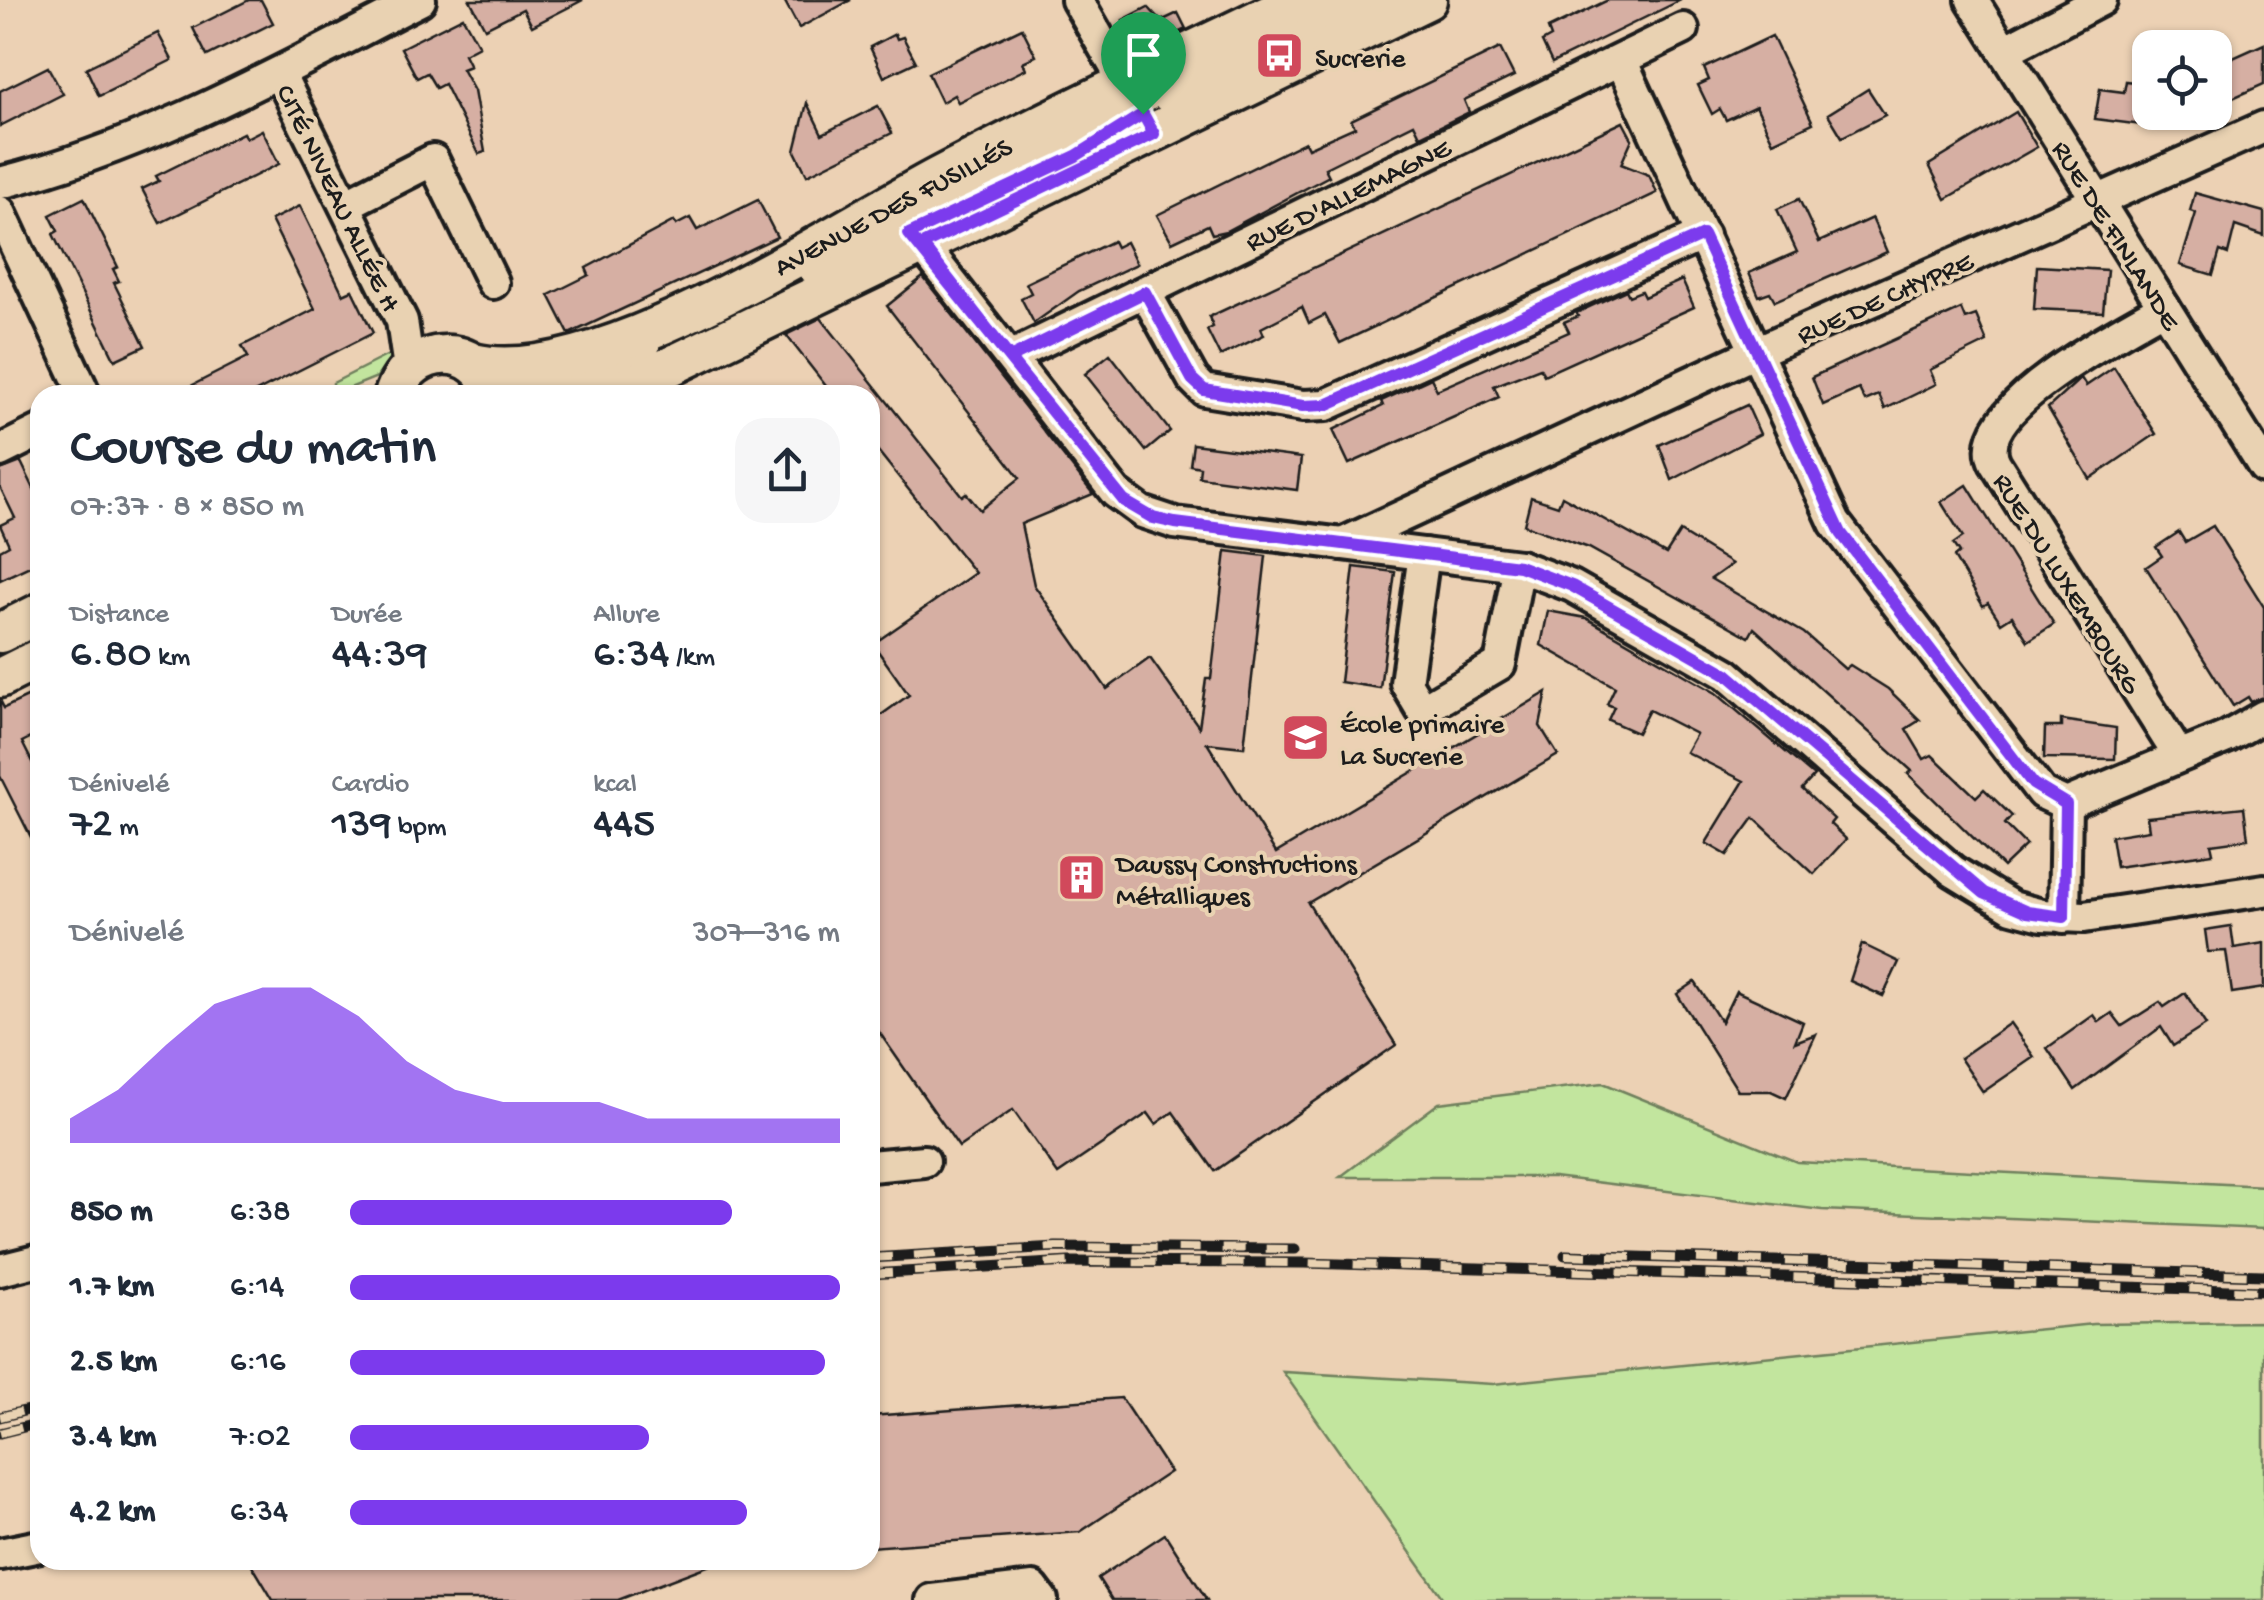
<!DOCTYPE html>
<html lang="fr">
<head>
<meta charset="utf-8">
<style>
	:root { --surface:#fff; --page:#f6f6f7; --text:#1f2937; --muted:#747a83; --accent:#7c3aed }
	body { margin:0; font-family:"Gochi Hand",sans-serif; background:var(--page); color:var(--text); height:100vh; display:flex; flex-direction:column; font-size:38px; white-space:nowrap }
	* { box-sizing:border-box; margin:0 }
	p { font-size:32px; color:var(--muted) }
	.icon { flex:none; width:55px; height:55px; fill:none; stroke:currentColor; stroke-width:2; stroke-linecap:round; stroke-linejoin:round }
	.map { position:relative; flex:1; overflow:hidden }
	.sheet { position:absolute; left:30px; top:385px; width:850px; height:1185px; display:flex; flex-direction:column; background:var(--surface); border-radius:30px; box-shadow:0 2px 8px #0004 }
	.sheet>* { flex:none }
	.buttons { position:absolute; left:2132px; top:30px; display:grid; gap:20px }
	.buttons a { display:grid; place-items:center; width:100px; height:100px; border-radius:20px; background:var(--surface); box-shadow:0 2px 8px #0004; font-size:50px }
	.pin { position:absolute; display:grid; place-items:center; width:85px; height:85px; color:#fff; margin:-102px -42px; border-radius:50% 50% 50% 0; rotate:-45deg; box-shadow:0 0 10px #0007 }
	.pin .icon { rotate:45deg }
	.round { display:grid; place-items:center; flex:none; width:105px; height:105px; border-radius:30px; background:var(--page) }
	.head { display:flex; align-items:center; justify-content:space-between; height:170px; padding:0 40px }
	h1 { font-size:55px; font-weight:600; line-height:75px }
	.figures { display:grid; grid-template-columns:repeat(3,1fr); gap:15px; height:170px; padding:10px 40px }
	.figures div { display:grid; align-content:center }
	.figures b { font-size:42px; font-weight:600 }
	.figures small { font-size:28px; font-weight:400 }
	.figures p { font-size:28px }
	.chart { height:280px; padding:20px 40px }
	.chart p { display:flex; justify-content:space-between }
	.chart svg { width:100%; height:180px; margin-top:10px; fill:var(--accent); opacity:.7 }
	ul { padding:0 40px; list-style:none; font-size:32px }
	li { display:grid; grid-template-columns:160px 120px 1fr; align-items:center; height:75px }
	li i { height:25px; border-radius:12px; background:var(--accent) }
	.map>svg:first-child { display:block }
	.green { fill:#c2e59e; stroke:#6f805d; stroke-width:2.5 }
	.building { fill:#d6afa3; stroke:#1c1c1c; stroke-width:2.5 }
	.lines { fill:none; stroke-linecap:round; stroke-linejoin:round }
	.minor-casing { stroke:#1c1c1c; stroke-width:38 }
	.major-casing { stroke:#1c1c1c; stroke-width:45 }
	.minor { stroke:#e9d2b2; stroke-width:30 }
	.major { stroke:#e9d2b2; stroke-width:38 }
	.rail-casing { stroke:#1c1c1c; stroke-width:11 }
	.rail { stroke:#e9d2b2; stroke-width:8; stroke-dasharray:22; stroke-linecap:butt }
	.route-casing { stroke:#fff; stroke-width:20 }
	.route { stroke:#7c3aed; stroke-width:12 }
	.labels { text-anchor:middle; stroke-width:8; stroke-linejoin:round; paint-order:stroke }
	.poi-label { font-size:28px; fill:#1c1c1c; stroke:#e9d2b2; text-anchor:start }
	.street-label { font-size:28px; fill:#1c1c1c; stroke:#e9d2b2 }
</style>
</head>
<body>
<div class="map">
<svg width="2264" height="1600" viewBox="0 0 2264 1600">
	<rect width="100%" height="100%" fill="#ecd1b4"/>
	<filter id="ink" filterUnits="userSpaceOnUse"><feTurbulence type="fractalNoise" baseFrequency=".01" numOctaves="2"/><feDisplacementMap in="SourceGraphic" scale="20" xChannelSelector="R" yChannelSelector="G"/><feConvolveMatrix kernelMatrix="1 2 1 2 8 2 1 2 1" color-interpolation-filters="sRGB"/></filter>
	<g filter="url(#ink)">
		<!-- green -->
		<g class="green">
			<polygon points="396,351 377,377 333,395 333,383"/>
			<polygon points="1603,1083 1797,1162 2264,1186 2264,1229 1822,1210 1554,1177 1340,1177 1439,1103"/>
			<polygon points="2264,1322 2264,1600 1444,1600 1283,1372 1493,1384 2093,1324"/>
		</g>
		<!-- building -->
		<g class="building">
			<polygon points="249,0 261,0 273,23 207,56 193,28"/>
			<polygon points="470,0 583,0 532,26 523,9 485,28"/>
			<polygon points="784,0 851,0 799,28"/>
			<polygon points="1608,0 1681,0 1552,63 1542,42 1551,37 1548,29"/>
			<polygon points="1148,7 1161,21 1178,13 1186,29 1140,51 1123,20"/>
			<polygon points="463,17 479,46 464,54 470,66 462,69 474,91 485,152 479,154 444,84 436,88 427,73 417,78 401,48"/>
			<polygon points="1022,28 1036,56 1023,62 1026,69 958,102 954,95 942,102 928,73"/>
			<polygon points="158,33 172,60 99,96 86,68"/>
			<polygon points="895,34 897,39 903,37 916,62 884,77 870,47"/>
			<polygon points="1772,36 1813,123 1773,142 1756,106 1726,120 1720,109 1712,114 1698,85 1709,80 1704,68"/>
			<polygon points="2264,44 2264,84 2215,106 2215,66"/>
			<polygon points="1500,48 1514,76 1464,100 1469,112 1420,136 1414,124 1329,166 1325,168 1329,176 1226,231 1212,234 1208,225 1172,242 1157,215 1305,142 1308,148 1355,127 1351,120"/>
			<polygon points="48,67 63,94 0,126 0,91"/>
			<polygon points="2126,81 2150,84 2150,126 2095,119 2100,89 2124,92"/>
			<polygon points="1868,89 1885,115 1842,137 1828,114"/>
			<polygon points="807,103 822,134 878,106 892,133 807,175 795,151"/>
			<polygon points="2016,112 2037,147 1946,199 1929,165"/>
			<polygon points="1623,122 1632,139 1621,164 1649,175 1657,193 1340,343 1325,315 1309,323 1302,307 1261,328 1264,335 1220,356 1207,330 1213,327 1209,317"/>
			<polygon points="262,130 279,164 160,223 142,189 159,181 156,176 243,133 246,138"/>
			<polygon points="2195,193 2264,212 2264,236 2235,226 2228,254 2220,251 2213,275 2180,265 2196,213 2190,211"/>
			<polygon points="84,198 118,267 113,269 119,281 114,283 145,346 115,360 53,234 58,231 50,215"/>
			<polygon points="1799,199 1819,242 1872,218 1887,252 1775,301 1770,292 1759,296 1749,273 1797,252 1777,209"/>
			<polygon points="758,200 777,237 569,334 549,295 589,275 586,268 674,221 676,225 690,218 697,230"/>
			<polygon points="300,206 343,294 352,290 373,333 250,395 173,395 248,357 242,346 315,309 271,220"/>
			<polygon points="1113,241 1116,247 1126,242 1137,264 1079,291 1034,323 1021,298 1031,293 1026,283"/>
			<polygon points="2037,266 2107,270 2103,312 2034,309"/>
			<polygon points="923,277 1093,494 1021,524 1034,585 1107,689 1150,658 1199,727 1206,679 1211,679 1226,551 1266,556 1244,747 1207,743 1276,853 1547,692 1540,726 1558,755 1308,903 1396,1045 1215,1171 1173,1112 1156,1124 1148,1113 1058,1174 1013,1110 959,1147 870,1019 870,723 909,695 873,644 975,573 870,441 870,395 833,395 786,335 821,318 962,496 966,493 980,510 1020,478 887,306"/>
			<polygon points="1682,280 1694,307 1544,375 1540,368 1494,386 1499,397 1349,464 1333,430 1383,406 1381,401 1431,378 1437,390 1569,332 1564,322 1578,316 1576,313 1626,290 1629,296 1641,291 1644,297"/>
			<polygon points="1961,309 1965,319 1976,315 1987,342 1930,370 1936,384 1885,409 1879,395 1865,401 1859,389 1823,405 1812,377"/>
			<polygon points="1110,354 1170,431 1146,451 1085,374"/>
			<polygon points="2114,367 2156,434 2090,479 2048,408 2081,378 2086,386"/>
			<polygon points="1747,405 1760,434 1672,480 1659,445"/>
			<polygon points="1193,444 1301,458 1297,490 1199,477 1200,467 1190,465"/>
			<polygon points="21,462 40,501 40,570 36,563 0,580 0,550 9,545 0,525 15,518 0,487 0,470"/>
			<polygon points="1967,485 2054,624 2028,641 2012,616 2001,623 1988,603 1983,606 1954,557 1959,553 1953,544 1963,537 1941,502"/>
			<polygon points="1562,496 1666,554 1680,532 1732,564 1711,579 1804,633 1845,669 1850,665 1888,689 1920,720 1906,729 1924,759 1932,755 1976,797 1984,789 2012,816 2005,824 2026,845 2003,867 1908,774 1912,771 1754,628 1749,637 1589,548 1524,525 1531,497 1558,506"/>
			<polygon points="2213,526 2264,607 2264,697 2251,702 2248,697 2233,706 2146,567 2162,556 2156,547 2179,532 2185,542"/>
			<polygon points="1354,567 1395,572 1380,688 1340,682"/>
			<polygon points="1548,611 1586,618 1716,693 1814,776 1802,789 1834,819 1830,824 1846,839 1814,874 1754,818 1727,855 1706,843 1744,781 1686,752 1696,734 1649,710 1637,733 1608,720 1614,707 1607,704 1615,687 1541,645"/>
			<polygon points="40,691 40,733 22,742 40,778 40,855 0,776 0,700 4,708"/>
			<polygon points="2061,720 2116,728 2115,759 2044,758 2045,727 2061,727"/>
			<polygon points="2244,807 2248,839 2211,844 2213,853 2116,867 2111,836 2149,830 2147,817"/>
			<polygon points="2231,926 2234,948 2264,943 2264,988 2232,993 2226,951 2208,952 2205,930"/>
			<polygon points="1862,944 1899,962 1883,996 1850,981"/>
			<polygon points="1695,982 1721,1022 1736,991 1803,1022 1795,1042 1816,1034 1786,1098 1771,1091 1738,1091 1677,994"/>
			<polygon points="2185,993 2206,1025 2173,1046 2161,1027 2075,1090 2047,1048 2094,1015 2099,1022 2112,1013 2122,1026 2160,1002 2164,1007"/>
			<polygon points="2010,1023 2034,1057 1983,1092 1960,1058"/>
			<polygon points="1121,1398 1170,1472 1080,1532 870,1547 870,1416"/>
			<polygon points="1165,1534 1207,1600 1112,1600 1098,1578"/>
			<polygon points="249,1560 717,1560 718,1562 618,1600 273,1600"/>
		</g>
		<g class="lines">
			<defs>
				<g id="minor">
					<polyline points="1077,0 1135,101"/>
					<polyline points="1972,0 2264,467"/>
					<polyline points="1281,23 1333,0"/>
					<polyline points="2004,51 2101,0"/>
					<polyline points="1621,60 1835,523 2042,793 2066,804 2227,737 2264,716"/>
					<polyline points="279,73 402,321 409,368"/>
					<polyline points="1167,96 1308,25 1377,0"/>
					<path d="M0 183C151 145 283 70 420 0"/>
					<polyline points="345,205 433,160 493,283"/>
					<polyline points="0,212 85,395"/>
					<polyline points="864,222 896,226 922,245 1116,493 1142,512 1175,523 1519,566 1572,586 1727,674 1953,871 2012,907 2042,915 2084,917 2264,890"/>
					<polyline points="812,267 1088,135 1182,72"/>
					<polyline points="1145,292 1193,379 1204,390 1303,406 1326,405 1703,235"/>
					<path d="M2164 307C2126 330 1967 409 1995 463L2179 756"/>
					<polyline points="1010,357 1683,29"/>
					<polyline points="496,395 566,382 644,347"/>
					<polyline points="0,451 40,431"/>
					<polyline points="1342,544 1756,352 2264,127"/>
					<polyline points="1424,554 1406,683 1422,710 1500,664 1519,566"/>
					<polyline points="2064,917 2066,804"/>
					<polyline points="870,1166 924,1161"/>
					<polyline points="0,1270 40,1260"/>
					<polyline points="0,1554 40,1546"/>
					<polyline points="932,1600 1033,1588 1042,1600"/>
				</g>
				<g id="major">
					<path d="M473 363C593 392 829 235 938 177 1056 115 1178 58 1299 0"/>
					<path d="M394 395C410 343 479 340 494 395"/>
					<polyline points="611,395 1427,0"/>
					<polyline points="0,633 40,613"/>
					<polyline points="0,678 40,658"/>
				</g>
			</defs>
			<!-- minor casing -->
			<use href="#minor" class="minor-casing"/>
			<!-- major casing -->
			<use href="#major" class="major-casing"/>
			<!-- minor -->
			<use href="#minor" class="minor"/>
			<!-- major -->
			<use href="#major" class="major"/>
			<defs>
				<g id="rail">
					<polyline points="1565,1255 2264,1275"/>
					<polyline points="870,1258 1056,1247 1295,1249"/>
					<polyline points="870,1274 1069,1262 1304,1263 2264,1291"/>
					<polyline points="0,1417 40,1407"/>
					<polyline points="0,1433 40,1423"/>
				</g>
			</defs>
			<!-- rail casing -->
			<use href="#rail" class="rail-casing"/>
			<!-- rail -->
			<use href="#rail" class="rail"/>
		</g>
	</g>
	<g class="lines" filter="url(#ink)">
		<defs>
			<polyline id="route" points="1143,114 1076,156 909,234 1124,501 1153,518 1175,523 1519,566 1572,586 1727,674 1984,893 2027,912 2064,917 2066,804 2033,784 1841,533 1703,235 1326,405 1303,406 1204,390 1192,379 1145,292 1010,358 922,245 1154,134 1143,114"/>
		</defs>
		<!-- route casing -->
		<use href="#route" class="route-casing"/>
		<!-- route -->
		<use href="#route" class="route"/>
	</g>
	<!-- icons -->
	<defs>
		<symbol id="bus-square" viewBox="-11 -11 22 22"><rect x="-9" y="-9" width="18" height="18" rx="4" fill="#d1495b" stroke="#e9d2b2"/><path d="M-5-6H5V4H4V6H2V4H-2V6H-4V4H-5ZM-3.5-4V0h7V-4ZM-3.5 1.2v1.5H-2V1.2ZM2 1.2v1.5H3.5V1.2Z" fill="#fff"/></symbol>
		<symbol id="school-square" viewBox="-11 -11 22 22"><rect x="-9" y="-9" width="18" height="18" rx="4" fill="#d1495b" stroke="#e9d2b2"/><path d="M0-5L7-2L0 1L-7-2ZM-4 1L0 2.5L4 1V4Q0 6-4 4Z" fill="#fff"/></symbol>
		<symbol id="building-square" viewBox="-11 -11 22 22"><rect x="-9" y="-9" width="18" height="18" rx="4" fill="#d1495b" stroke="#e9d2b2"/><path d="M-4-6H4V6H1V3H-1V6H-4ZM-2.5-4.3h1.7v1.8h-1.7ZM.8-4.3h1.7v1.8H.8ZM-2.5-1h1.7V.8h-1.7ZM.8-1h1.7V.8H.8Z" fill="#fff"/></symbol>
	</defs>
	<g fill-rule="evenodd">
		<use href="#bus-square" x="1252" y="28" width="55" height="55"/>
		<use href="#school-square" x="1278" y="710" width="55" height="55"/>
		<use href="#building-square" x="1054" y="850" width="55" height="55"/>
	</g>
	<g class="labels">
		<!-- poi labels -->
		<g class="poi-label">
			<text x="1315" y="66">Sucrerie</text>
			<text x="1340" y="732">École primaire<tspan x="1340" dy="32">La Sucrerie</tspan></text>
			<text x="1116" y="872">Daussy Constructions<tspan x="1116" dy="32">Métalliques</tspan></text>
		</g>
		<!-- street labels -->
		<g class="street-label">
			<text transform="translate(1347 193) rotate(-26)" y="10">RUE D'ALLEMAGNE</text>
			<text transform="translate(340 197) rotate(64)" y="10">CITÉ NIVEAU ALLÉE H</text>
			<text transform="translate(892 205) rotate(-28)" y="10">AVENUE DES FUSILLÉS</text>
			<text transform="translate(2118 234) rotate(58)" y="10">RUE DE FINLANDE</text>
			<text transform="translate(1884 296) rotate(-24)" y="10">RUE DE CHYPRE</text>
			<text transform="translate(2069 582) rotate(58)" y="10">RUE DU LUXEMBOURG</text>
		</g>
	</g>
</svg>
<div class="buttons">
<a><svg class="icon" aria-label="locate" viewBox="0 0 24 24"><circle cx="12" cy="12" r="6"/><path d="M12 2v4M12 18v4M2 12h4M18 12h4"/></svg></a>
</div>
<div class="pin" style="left:1143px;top:114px;background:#1e9e55"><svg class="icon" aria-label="arrive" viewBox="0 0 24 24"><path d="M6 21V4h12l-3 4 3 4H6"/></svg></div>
<section class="sheet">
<div class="head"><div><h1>Course du matin</h1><p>07:37 · 8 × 850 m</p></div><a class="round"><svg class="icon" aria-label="share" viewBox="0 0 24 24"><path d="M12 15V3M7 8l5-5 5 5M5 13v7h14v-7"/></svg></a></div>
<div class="figures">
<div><p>Distance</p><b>6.80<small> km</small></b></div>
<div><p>Durée</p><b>44:39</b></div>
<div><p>Allure</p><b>6:34<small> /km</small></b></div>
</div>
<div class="figures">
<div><p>Dénivelé</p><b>72<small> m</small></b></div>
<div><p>Cardio</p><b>139<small> bpm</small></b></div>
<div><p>kcal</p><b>445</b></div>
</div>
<div class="chart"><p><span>Dénivelé</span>307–316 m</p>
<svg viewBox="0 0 160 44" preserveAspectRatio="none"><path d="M0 44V38L10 31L20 20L30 10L40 6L50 6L60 13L70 24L80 31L90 34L100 34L110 34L120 38L130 38L140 38L150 38L160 38V44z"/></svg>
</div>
<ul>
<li><b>850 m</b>6:38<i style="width:78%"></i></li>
<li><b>1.7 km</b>6:14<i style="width:100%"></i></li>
<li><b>2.5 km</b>6:16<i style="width:97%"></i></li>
<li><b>3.4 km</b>7:02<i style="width:61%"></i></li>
<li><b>4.2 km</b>6:34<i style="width:81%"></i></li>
</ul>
</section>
</div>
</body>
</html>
